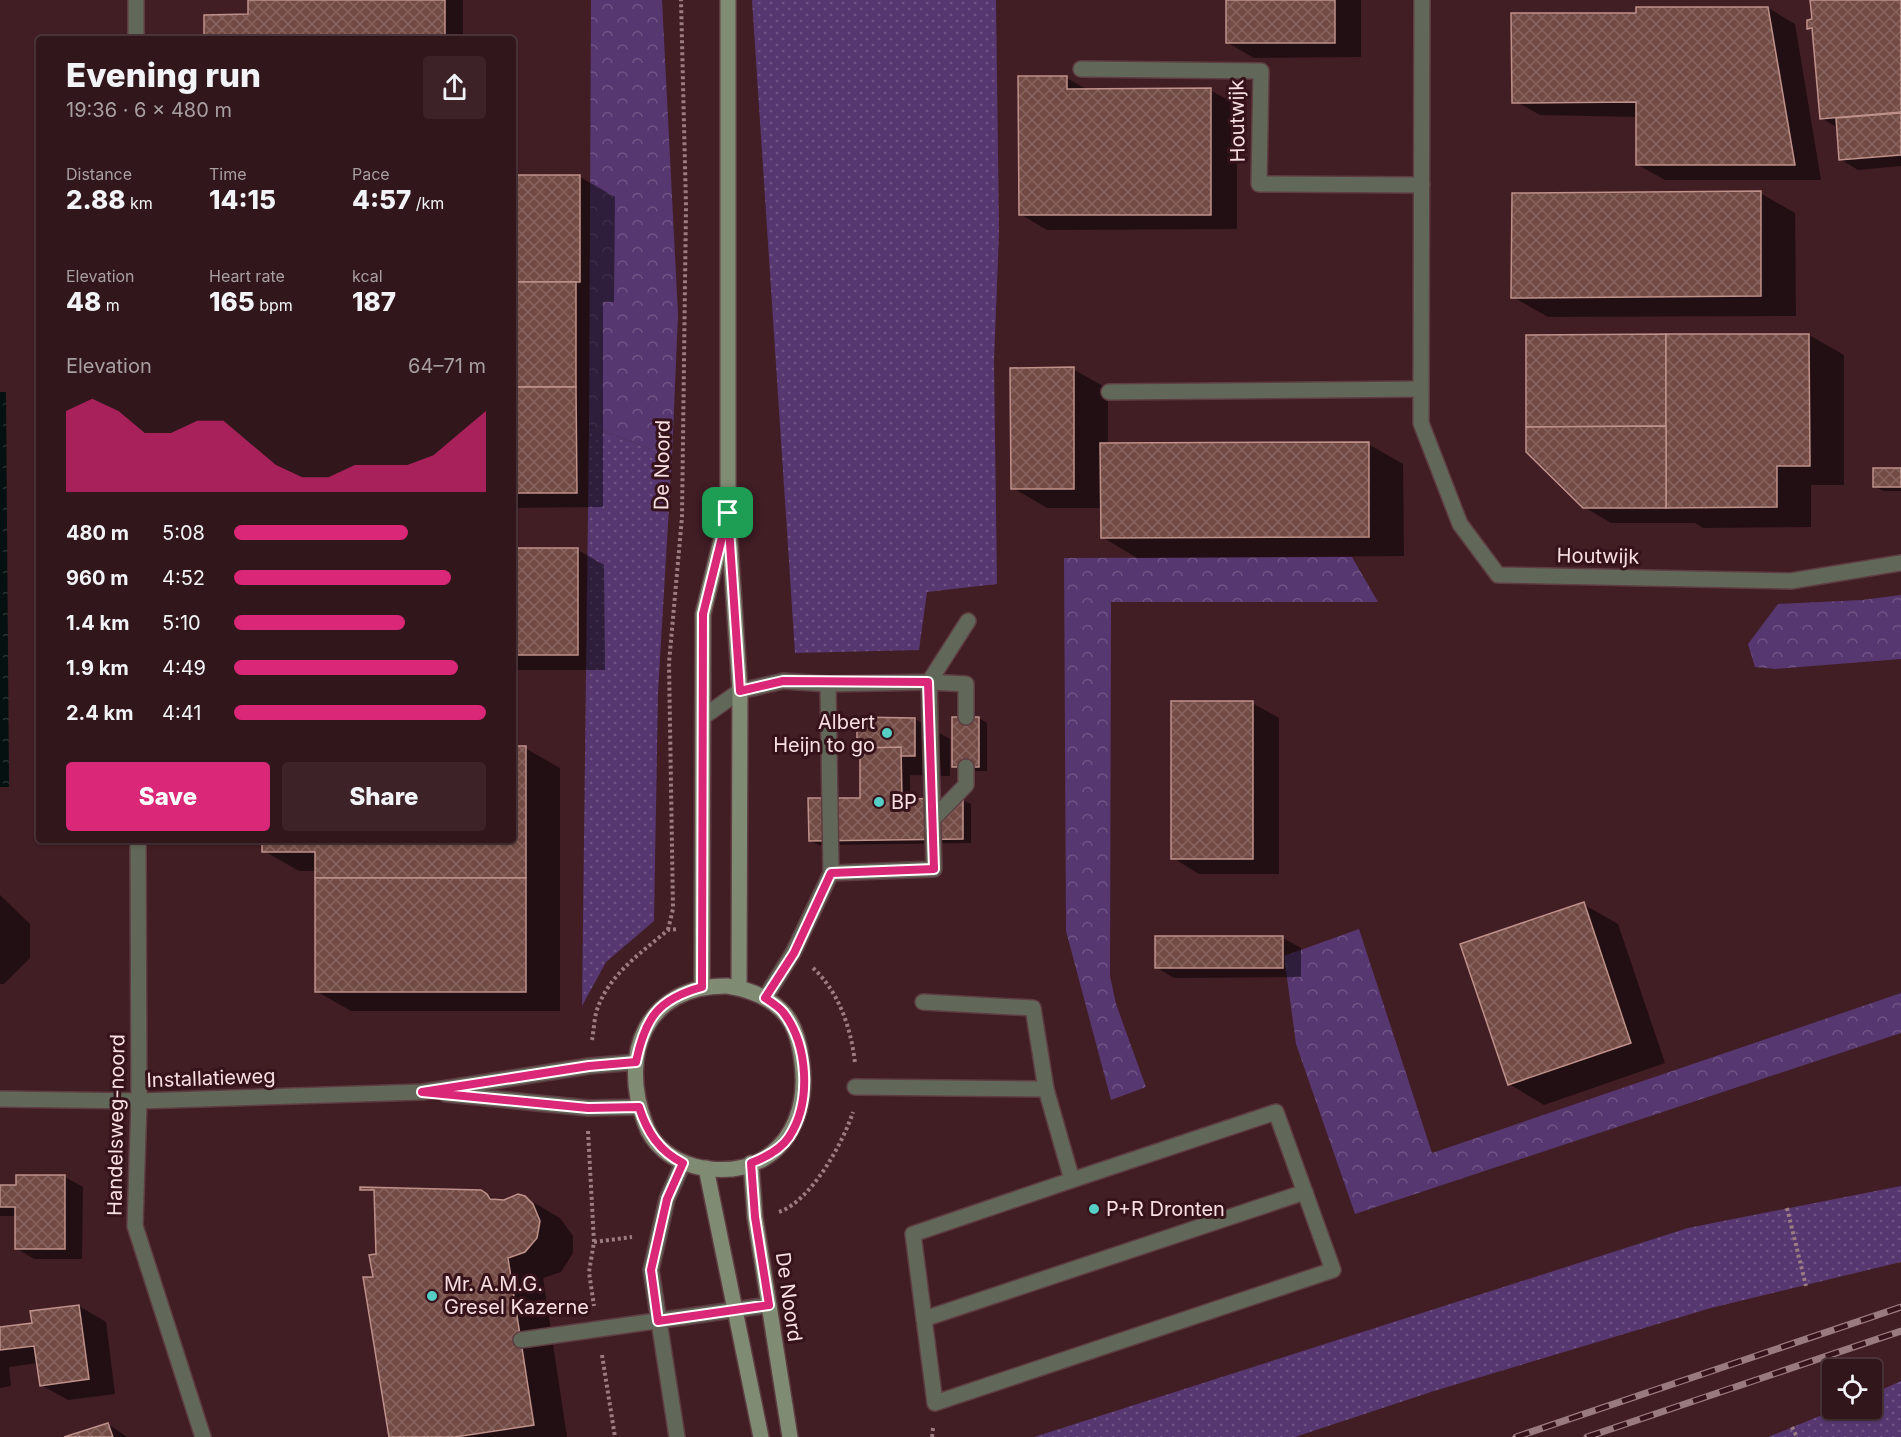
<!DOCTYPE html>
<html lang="en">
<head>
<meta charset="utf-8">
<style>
	:root { --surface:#31161b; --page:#3d2328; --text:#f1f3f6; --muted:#a89fa3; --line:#4c353a; --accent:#db2777 }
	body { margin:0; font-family:Inter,sans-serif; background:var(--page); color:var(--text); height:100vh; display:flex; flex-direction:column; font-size:22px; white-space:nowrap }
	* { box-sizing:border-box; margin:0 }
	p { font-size:20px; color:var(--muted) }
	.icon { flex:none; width:33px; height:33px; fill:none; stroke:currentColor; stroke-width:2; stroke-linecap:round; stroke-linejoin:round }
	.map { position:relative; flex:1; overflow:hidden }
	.side { position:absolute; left:36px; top:36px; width:480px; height:807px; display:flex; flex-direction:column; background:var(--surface); border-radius:6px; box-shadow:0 2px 4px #0004,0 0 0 2px var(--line) }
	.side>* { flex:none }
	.tools { position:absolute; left:1822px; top:1359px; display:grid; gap:12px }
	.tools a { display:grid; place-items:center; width:60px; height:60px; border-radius:6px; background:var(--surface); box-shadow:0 2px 4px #0004,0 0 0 2px var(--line); font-size:30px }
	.pin { position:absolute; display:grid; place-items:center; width:51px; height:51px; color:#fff; margin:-26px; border-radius:12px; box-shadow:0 3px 9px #0006 }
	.round { display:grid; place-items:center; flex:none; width:63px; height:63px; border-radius:6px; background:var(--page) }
	.summary { display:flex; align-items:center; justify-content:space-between; height:102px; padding:0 30px }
	h1 { font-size:33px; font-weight:800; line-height:45px }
	.stats { display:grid; grid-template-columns:repeat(3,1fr); gap:9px; height:102px; padding:6px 30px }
	.stats div { display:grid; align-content:center }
	.stats b { font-size:26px; font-weight:800 }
	.stats small { font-size:16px; font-weight:400 }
	.stats p { font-size:16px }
	.chart { height:168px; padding:12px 30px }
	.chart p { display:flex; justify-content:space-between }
	.chart svg { width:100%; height:108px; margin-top:6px; fill:var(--accent); opacity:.7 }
	.action { display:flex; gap:12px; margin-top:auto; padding:12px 30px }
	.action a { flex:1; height:69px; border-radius:6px; background:var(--accent); color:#fff; font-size:24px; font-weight:800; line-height:69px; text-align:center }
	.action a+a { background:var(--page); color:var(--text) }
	ul { padding:0 30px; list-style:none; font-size:20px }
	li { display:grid; grid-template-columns:96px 72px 1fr; align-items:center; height:45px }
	li i { height:15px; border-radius:8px; background:var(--accent) }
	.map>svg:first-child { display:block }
	.grass { fill:url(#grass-dots) }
	.forest { fill:url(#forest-crowns) }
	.water { fill:url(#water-ripples) }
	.shadow { fill:#0007 }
	.building { fill:url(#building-cross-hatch); stroke:#be918a; stroke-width:1.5 }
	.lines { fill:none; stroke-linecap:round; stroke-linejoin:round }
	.service-casing { stroke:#5e3c42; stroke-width:18 }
	.minor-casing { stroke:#5e3c42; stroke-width:18 }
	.secondary-casing { stroke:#5e3c42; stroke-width:18 }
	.path { stroke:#9b7c81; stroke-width:4; stroke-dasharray:3 3; stroke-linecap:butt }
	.service { stroke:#616859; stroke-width:15 }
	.minor { stroke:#616859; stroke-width:15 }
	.secondary { stroke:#7f8b73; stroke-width:15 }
	.rail-casing { stroke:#997a7f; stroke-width:7 }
	.rail { stroke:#36131b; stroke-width:4.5; stroke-dasharray:14; stroke-linecap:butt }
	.route-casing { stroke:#fff; stroke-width:12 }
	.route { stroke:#db2777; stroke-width:8 }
	.poi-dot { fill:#55cec5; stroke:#36131b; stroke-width:2 }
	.labels { text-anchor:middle; stroke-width:6; stroke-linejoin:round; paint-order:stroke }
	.street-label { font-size:20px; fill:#f7dee1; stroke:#36131b }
	.poi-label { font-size:20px; fill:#f7dee1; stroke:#36131b; text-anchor:start }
</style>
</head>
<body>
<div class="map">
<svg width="1901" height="1437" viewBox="0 0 1901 1437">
	<defs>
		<pattern id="grass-dots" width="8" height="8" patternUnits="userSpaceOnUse" patternTransform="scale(1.5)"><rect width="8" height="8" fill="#573770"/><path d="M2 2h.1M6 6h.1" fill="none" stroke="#705484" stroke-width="1.8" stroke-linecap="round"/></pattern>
		<pattern id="forest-crowns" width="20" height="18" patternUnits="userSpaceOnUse" patternTransform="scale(1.5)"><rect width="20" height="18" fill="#573770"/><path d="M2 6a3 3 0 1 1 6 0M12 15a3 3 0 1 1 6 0" fill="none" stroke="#705484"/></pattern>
		<pattern id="water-ripples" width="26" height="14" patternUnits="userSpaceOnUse" patternTransform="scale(1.5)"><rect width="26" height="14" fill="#041110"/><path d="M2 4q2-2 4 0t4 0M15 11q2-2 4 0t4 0" fill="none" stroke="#293332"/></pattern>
		<pattern id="building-cross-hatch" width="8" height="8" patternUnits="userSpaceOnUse" patternTransform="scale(1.5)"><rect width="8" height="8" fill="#734b45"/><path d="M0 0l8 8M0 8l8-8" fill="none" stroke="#886460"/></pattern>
	</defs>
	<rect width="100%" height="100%" fill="#411d24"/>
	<!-- grass -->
	<g class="grass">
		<polygon points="752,0 996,0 999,233 994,361 997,584 927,592 919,650 795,653"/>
		<polygon points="589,426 672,457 658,692 654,921 606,962 582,1006"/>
		<polygon points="1901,1186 1901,1262 1711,1308 1434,1391 1295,1437 1034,1437 1688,1228"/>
		<polygon points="1901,1381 1901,1437 1768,1437 1837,1409 1872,1408 1872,1394"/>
	</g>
	<!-- forest -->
	<g class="forest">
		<polygon points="591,0 662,0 678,314 672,457 589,426"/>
		<polygon points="1352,557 1378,602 1111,602 1110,976 1116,1004 1146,1087 1111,1100 1066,931 1064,558"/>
		<polygon points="1901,595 1901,659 1775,669 1755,667 1748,644 1778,604 1862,600"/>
		<polygon points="1359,929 1432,1153 1901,993 1901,1033 1355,1214 1296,1044 1284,956"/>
	</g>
	<!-- water -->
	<polygon class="water" points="0,392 6,392 9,787 0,787"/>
	<!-- shadow -->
	<g class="shadow">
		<polygon points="250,0 463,0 463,39 205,39 250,16"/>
		<polygon points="1228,0 1361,0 1361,57 1254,58 1228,43"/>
		<polygon points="1812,0 1901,0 1901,166 1858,170 1840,159 1838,128 1821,118 1813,31 1808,28 1813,21"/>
		<polygon points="1768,8 1795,24 1821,180 1665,180 1638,165 1638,117 1540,115 1513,100 1638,14"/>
		<polygon points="1067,78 1088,90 1210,90 1237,105 1237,229 1047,230 1020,214"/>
		<polygon points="513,177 580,177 615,197 614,302 603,302 603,507 513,508"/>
		<polygon points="1760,193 1795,213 1796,316 1548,317 1513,297"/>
		<polygon points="1809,335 1844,355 1844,485 1811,485 1811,527 1703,528 1695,523 1611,523 1584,507"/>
		<polygon points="1073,369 1108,389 1108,445 1368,444 1403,464 1404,556 1137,558 1102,537 1102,508 1047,508 1013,488"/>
		<polygon points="1901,470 1901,491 1883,491 1874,486"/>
		<polygon points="513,550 578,550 604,565 605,670 513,670"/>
		<polygon points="1252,703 1279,718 1279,874 1199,874 1173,858"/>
		<polygon points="858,718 915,719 950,739 950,776 910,775 910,800 962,800 971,804 971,843 819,845 810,841 862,799"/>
		<polygon points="979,718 987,723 987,771 962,771 954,767"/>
		<polygon points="513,748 525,748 560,768 560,1011 351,1011 316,991 316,871 299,871 264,851 264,840 513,840"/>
		<polygon points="0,895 30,924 30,958 4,984 0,984"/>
		<polygon points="1583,904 1618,924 1665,1063 1544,1105 1509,1084"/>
		<polygon points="1283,938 1301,948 1301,977 1174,978 1156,967"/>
		<polygon points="65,1177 83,1187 82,1259 34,1259 16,1248 17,1216 0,1216 0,1186 17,1186"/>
		<polygon points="375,1189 481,1191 498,1201 524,1197 560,1218 573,1236 573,1253 561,1272 543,1278 567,1437 390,1437 375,1278 378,1255 375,1233"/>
		<polygon points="79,1306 106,1322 115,1394 68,1400 41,1385 38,1363 9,1367 11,1386 0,1388 0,1329 34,1324"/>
		<polygon points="108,1424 127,1437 68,1437"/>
	</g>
	<!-- building -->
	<g class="building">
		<polygon points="248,0 445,0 445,39 204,39 204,15 248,14"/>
		<rect x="1226" y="0" width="109" height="43"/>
		<polygon points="1810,0 1901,0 1901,112 1820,119 1812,28 1807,29 1807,20 1812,19"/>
		<polygon points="1636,7 1768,7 1795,165 1636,165 1636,102 1512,103 1511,13 1636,13"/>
		<polygon points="1018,76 1067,76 1067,89 1211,88 1211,215 1019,215"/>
		<polygon points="1901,113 1901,155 1839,160 1836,118"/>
		<rect x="513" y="175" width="67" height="107"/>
		<polygon points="1761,191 1761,296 1511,298 1512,193"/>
		<rect x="513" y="282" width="63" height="105"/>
		<polygon points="1666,334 1666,426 1526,427 1526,335"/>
		<polygon points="1666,334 1809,334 1810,466 1777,466 1777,507 1666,508"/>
		<polygon points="1074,367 1074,489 1011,489 1010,368"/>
		<polygon points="513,387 576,387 577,493 513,493"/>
		<polygon points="1666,426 1666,508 1583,508 1526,452 1526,427"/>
		<polygon points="1369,442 1369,537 1101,538 1100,443"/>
		<rect x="1873" y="468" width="28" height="19"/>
		<rect x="513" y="548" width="65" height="107"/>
		<rect x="1171" y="701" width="82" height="158"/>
		<polygon points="857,717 915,718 915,756 857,756"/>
		<rect x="952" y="717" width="27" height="50"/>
		<polygon points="513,746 526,746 526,878 315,878 315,852 262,852 262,840 513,840"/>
		<polygon points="901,747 902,799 963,798 963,839 809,841 808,798 860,798 860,748"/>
		<rect x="315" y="878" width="211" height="114"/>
		<polygon points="1584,902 1631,1043 1508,1085 1460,944"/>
		<rect x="1155" y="936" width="128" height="32"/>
		<polygon points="16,1175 65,1175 65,1249 15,1249 15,1207 0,1207 0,1185 16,1185"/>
		<polygon points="360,1187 481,1190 487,1194 490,1199 504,1200 518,1194 525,1196 533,1204 540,1221 537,1238 525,1252 508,1258 534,1425 455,1437 389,1437 363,1277 373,1277 369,1255 376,1254 374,1190 360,1190"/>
		<polygon points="79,1305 89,1379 40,1386 34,1346 0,1350 0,1327 32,1323 30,1311"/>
		<polygon points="108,1423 113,1437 64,1437"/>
	</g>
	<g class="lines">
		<defs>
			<g id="service">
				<polyline points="828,684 929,682 968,621"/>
				<polyline points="703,717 740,691 783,681 828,684 831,873 793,953 765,998"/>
				<polyline points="933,819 966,785 966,767"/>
				<polyline points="831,873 934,869 929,682 966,684 966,717"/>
				<polyline points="855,1087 1046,1089 1033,1008 923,1002"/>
				<polyline points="1046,1089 1072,1180 913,1234 935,1403 1333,1270 1276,1112 1072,1180"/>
				<polyline points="924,1319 1305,1192"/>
				<polyline points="521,1340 769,1305"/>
				<polyline points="677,1437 651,1270 667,1199 683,1163"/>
			</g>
			<g id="minor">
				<polyline points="136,0 136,39"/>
				<polyline points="1422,0 1421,423 1460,524 1498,575 1791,581 1901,563"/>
				<polyline points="1081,69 1261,71 1259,184 1422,185"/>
				<polyline points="1109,392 1421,389"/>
				<polyline points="138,840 139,1101 135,1226 203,1437"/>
				<polyline points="446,1094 588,1108 640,1107"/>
				<polyline points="0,1099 139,1101 422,1092 589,1066 636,1062"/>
			</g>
			<g id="secondary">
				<polyline points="728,0 728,513 740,691 739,988"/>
				<path d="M727 986C747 989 765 995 780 1009 795 1022 800 1044 802 1063 811 1132 766 1184 694 1166 672 1160 652 1145 645 1123 619 1054 646 985 727 986Z"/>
				<polyline points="702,987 703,614 724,528"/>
				<polyline points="751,1163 755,1217 790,1437"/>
				<polyline points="706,1168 761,1437"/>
			</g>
		</defs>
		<!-- service casing -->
		<use href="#service" class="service-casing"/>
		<!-- minor casing -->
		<use href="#minor" class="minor-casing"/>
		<!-- secondary casing -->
		<use href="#secondary" class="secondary-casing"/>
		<!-- path -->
		<g class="path">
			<polyline points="668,930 673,909 669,663 682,517 686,206 681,0"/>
			<path d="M813 968C839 992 851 1028 855 1063"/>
			<path d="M592 1040C594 1030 594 1017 598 1007 610 974 642 952 668 930L678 929"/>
			<polyline points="588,1131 594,1242 589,1272 594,1306"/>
			<polyline points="1787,1208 1806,1286"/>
			<path d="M779 1212C811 1201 843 1143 853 1112"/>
			<polyline points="594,1242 632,1237"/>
			<polyline points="602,1355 615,1437"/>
			<polyline points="1792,1427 1797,1437"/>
			<polyline points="932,1437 933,1428"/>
		</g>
		<!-- service -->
		<use href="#service" class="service"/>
		<!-- minor -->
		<use href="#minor" class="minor"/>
		<!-- secondary -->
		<use href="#secondary" class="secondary"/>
		<defs>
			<g id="rail">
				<polyline points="1516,1437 1901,1307"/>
				<polyline points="1587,1437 1901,1331"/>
			</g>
		</defs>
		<!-- rail casing -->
		<use href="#rail" class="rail-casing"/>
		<!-- rail -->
		<use href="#rail" class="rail"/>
	</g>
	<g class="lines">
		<defs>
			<path id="route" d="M728 513 740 691 783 681 928 682 934 869 831 873 794 953 765 998C771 1002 778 1006 783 1012 808 1044 812 1102 789 1137 781 1149 764 1158 751 1163L755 1217 769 1305 658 1321 651 1270 667 1199 683 1163C659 1151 647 1132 639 1107L588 1108 422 1092 589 1066 636 1062C645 1018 658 999 702 987L703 614Z"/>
		</defs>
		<!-- route casing -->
		<use href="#route" class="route-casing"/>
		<!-- route -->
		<use href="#route" class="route"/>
	</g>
	<!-- markers -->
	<g class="poi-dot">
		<circle cx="887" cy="733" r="6"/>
		<circle cx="879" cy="802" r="6"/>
		<circle cx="1094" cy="1209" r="6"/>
		<circle cx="432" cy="1296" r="6"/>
	</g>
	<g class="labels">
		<!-- street labels -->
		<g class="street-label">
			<text transform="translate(1237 121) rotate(-91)" y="7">Houtwijk</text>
			<text transform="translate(662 465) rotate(-89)" y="7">De Noord</text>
			<text transform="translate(1598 556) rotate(1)" y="7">Houtwijk</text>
			<text transform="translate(211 1078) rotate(-2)" y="7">Installatieweg</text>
			<text transform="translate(116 1125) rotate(-89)" y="7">Handelsweg-noord</text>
			<text transform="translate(789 1297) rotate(82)" y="7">De Noord</text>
		</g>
		<!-- poi labels -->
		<g class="poi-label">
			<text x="875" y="729" text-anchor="end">Albert<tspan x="875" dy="23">Heijn to go</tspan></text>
			<text x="891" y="809">BP</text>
			<text x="1106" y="1216">P+R Dronten</text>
			<text x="444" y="1291">Mr. A.M.G.<tspan x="444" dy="23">Gresel Kazerne</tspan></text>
		</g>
	</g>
</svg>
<div class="tools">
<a><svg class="icon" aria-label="locate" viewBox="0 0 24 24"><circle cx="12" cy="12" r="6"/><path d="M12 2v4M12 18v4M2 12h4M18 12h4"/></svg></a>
</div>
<div class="pin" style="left:728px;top:513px;background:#1e9e55"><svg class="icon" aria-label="arrive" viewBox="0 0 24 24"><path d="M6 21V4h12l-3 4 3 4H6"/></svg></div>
<section class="side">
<div class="summary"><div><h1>Evening run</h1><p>19:36 · 6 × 480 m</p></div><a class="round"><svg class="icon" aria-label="share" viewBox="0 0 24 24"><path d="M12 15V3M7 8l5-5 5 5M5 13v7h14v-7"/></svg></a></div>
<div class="stats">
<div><p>Distance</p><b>2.88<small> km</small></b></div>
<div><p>Time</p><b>14:15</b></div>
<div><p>Pace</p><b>4:57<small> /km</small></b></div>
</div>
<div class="stats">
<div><p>Elevation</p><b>48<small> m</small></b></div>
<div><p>Heart rate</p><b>165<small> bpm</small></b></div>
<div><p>kcal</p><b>187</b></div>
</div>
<div class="chart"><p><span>Elevation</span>64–71 m</p>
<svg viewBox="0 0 160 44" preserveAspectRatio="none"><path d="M0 44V11L10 6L20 11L30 20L40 20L50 15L60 15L70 24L80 33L90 38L100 38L110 33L120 33L130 33L140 29L150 20L160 11V44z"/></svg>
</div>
<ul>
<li><b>480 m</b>5:08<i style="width:69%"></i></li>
<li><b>960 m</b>4:52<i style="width:86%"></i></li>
<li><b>1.4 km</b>5:10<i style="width:68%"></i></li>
<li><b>1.9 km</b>4:49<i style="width:89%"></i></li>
<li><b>2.4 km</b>4:41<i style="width:100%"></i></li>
</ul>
<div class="action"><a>Save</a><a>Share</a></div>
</section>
</div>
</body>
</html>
